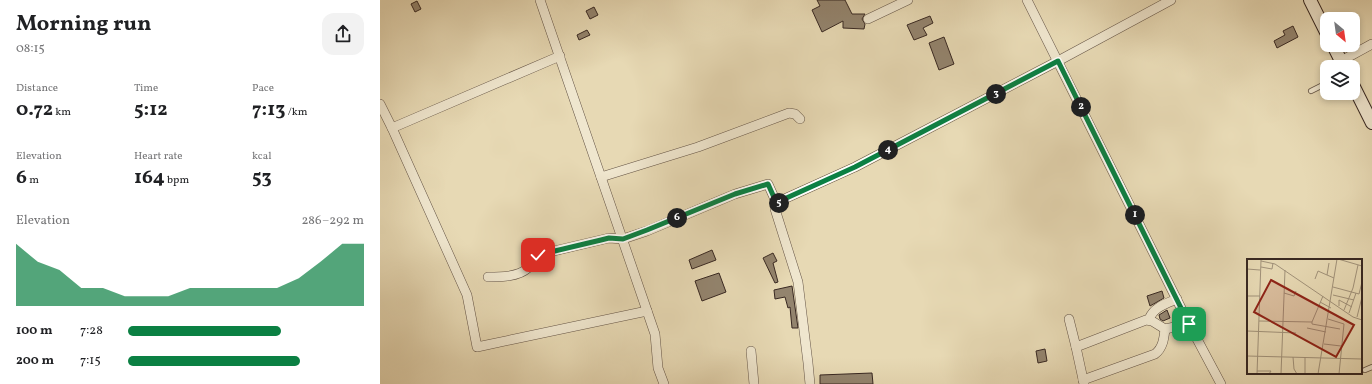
<!DOCTYPE html>
<html lang="en">
<head>
<meta charset="utf-8">
<style>
	:root { --surface:#fff; --page:#f2f2f2; --text:#202124; --muted:#757577; --accent:#0b8043 }
	body { margin:0; font-family:Vollkorn,serif; background:var(--page); color:var(--text); height:100vh; display:flex; flex-direction:column; font-size:15px; white-space:nowrap }
	* { box-sizing:border-box; margin:0 }
	p { font-size:13px; color:var(--muted) }
	.icon { flex:none; width:22px; height:22px; fill:none; stroke:currentColor; stroke-width:2; stroke-linecap:round; stroke-linejoin:round }
	.map { position:relative; flex:1; overflow:hidden }
	.panel { display:flex; flex-direction:column; background:var(--surface); width:380px }
	.panel>* { flex:none }
	.needle { width:26px; rotate:151deg }
	.tools { position:absolute; left:940px; top:12px; display:grid; gap:8px }
	.tools a { display:grid; place-items:center; width:40px; height:40px; border-radius:8px; background:var(--surface); box-shadow:0 2px 6px #0003; font-size:20px }
	.pin { position:absolute; display:grid; place-items:center; width:34px; height:34px; color:#fff; margin:-17px; border-radius:8px; box-shadow:0 2px 6px #0006 }
	.km { position:absolute; width:20px; height:20px; margin:-10px; border-radius:50%; background:#222; color:#fff; font-size:11px; line-height:20px; text-align:center }
	.round { display:grid; place-items:center; flex:none; width:42px; height:42px; border-radius:12px; background:var(--page) }
	.summary { display:flex; align-items:center; justify-content:space-between; height:68px; padding:0 16px }
	h1 { font-size:22px; font-weight:700; line-height:30px }
	.metrics { display:grid; grid-template-columns:repeat(3,1fr); gap:6px; height:68px; padding:4px 16px }
	.metrics div { display:grid; align-content:center }
	.metrics b { font-size:20px; font-weight:700 }
	.metrics small { font-size:11px; font-weight:400 }
	.metrics p { font-size:11px }
	.chart { height:112px; padding:8px 16px }
	.chart p { display:flex; justify-content:space-between }
	.chart svg { width:100%; height:72px; margin-top:4px; fill:var(--accent); opacity:.7 }
	ul { padding:0 16px; list-style:none; font-size:13px }
	li { display:grid; grid-template-columns:64px 48px 1fr; align-items:center; height:30px }
	li i { height:10px; border-radius:5px; background:var(--accent) }
	main { display:flex; flex:1; min-height:0 }
	.map>svg:first-child { display:block }
	.building { fill:#93846e; stroke:#382822 }
	.lines { fill:none; stroke-linecap:round; stroke-linejoin:round }
	.lane-casing { stroke:#645446; stroke-width:6 }
	.street-casing { stroke:#645446; stroke-width:10 }
	.secondary-casing { stroke:#382822; stroke-width:14 }
	.lane { stroke:#efe6ce; stroke-width:4.5 }
	.street { stroke:#efe6ce; stroke-width:9 }
	.secondary { stroke:#efe6ce; stroke-width:12 }
	.route-casing { stroke:#fff; stroke-width:8 }
	.route { stroke:#0b8043; stroke-width:5 }
	.inset-road { fill:none; stroke:#a1927a; stroke-width:1 }
	.view { fill:#8f2418; fill-opacity:0.15; stroke:#8f2418; stroke-width:2 }
	.inset-edge { fill:none; stroke:#382822; stroke-width:2 }
</style>
</head>
<body>
<main>
<section class="panel">
<div class="summary"><div><h1>Morning run</h1><p>08:15</p></div><a class="round"><svg class="icon" aria-label="share" viewBox="0 0 24 24"><path d="M12 15V3M7 8l5-5 5 5M5 13v7h14v-7"/></svg></a></div>
<div class="metrics">
<div><p>Distance</p><b>0.72<small> km</small></b></div>
<div><p>Time</p><b>5:12</b></div>
<div><p>Pace</p><b>7:13<small> /km</small></b></div>
</div>
<div class="metrics">
<div><p>Elevation</p><b>6<small> m</small></b></div>
<div><p>Heart rate</p><b>164<small> bpm</small></b></div>
<div><p>kcal</p><b>53</b></div>
</div>
<div class="chart"><p><span>Elevation</span>286–292 m</p>
<svg viewBox="0 0 160 44" preserveAspectRatio="none"><path d="M0 44V6L10 17L20 22L30 33L40 33L50 38L60 38L70 38L80 33L90 33L100 33L110 33L120 33L130 27L140 17L150 6L160 6V44z"/></svg>
</div>
<ul>
<li><b>100 m</b>7:28<i style="width:65%"></i></li>
<li><b>200 m</b>7:15<i style="width:73%"></i></li>
</ul>
</section>
<div class="map">
<svg width="992" height="384" viewBox="0 0 992 384">
	<rect width="100%" height="100%" fill="#e7d9b4"/>
	<filter id="stains"><feTurbulence type="fractalNoise" baseFrequency=".005" numOctaves="4"/><feColorMatrix values="0 0 0 0 .2 0 0 0 0 .09 0 0 0 0 .02 0 0 0 .5 -.17"/></filter>
	<radialGradient id="worn" r=".72"><stop offset=".6" stop-color="#630" stop-opacity="0"/><stop offset="1" stop-color="#630" stop-opacity=".3"/></radialGradient>
	<!-- building -->
	<g class="building">
		<polygon points="437,0 465,0 472,14 485,14 482,19 485,24 484,29 463,28 463,21 442,32 432,10 440,6"/>
		<polygon points="37,1 41,9 35,12 31,4"/>
		<polygon points="214,7 218,15 210,19 206,11"/>
		<polygon points="550,16 553,23 543,28 547,35 534,40 527,25"/>
		<polygon points="913,26 918,37 897,48 894,41 905,35 903,31"/>
		<polygon points="207,30 210,35 199,40 197,35"/>
		<polygon points="564,37 574,64 559,70 549,43"/>
		<polygon points="332,250 336,260 312,269 309,260"/>
		<polygon points="393,253 397,261 393,263 398,282 395,283 383,258"/>
		<polygon points="339,273 346,292 322,301 315,281"/>
		<polygon points="412,286 418,328 412,328 410,307 408,308 405,297 395,299 394,290"/>
		<polygon points="782,291 784,298 770,306 767,296"/>
		<polygon points="787,310 790,318 783,321 780,319 779,315"/>
		<polygon points="665,349 667,361 658,363 656,351"/>
		<polygon points="492,373 493,384 440,384 440,375"/>
	</g>
	<g class="lines">
		<defs>
			<g id="lane">
				<polyline points="931,91 947,83"/>
				<polyline points="985,370 992,367"/>
			</g>
			<g id="street">
				<polyline points="160,0 275,334 278,368 284,384"/>
				<polyline points="647,0 809,324 841,384"/>
				<polyline points="488,19 528,0"/>
				<polyline points="961,61 992,44"/>
				<polyline points="0,104 12,128 87,295 97,347 267,311"/>
				<polyline points="12,128 180,56"/>
				<polyline points="221,177 318,147 409,113 415,114 420,119"/>
				<path d="M108 277C121 277 138 277 148 268 153 264 156 257 161 254L229 238 243 239 267 231 355 194 388 184 397 204"/>
				<polyline points="689,319 696,347"/>
				<path d="M769 319C774 307 785 304 797 299"/>
				<polyline points="371,351 374,384"/>
				<path d="M703 380 775 354C783 348 784 338 785 329"/>
				<polyline points="430,384 428,363 418,282 395,209 397,204 402,200 475,167 678,61 791,0"/>
				<polyline points="704,384 696,347 766,320 772,321 785,329 809,324"/>
			</g>
			<g id="secondary">
				<polyline points="930,0 947,34"/>
				<polyline points="953,45 964,67"/>
				<polyline points="973,85 992,123"/>
			</g>
		</defs>
		<!-- lane casing -->
		<use href="#lane" class="lane-casing"/>
		<!-- street casing -->
		<use href="#street" class="street-casing"/>
		<!-- secondary casing -->
		<use href="#secondary" class="secondary-casing"/>
		<!-- lane -->
		<use href="#lane" class="lane"/>
		<!-- street -->
		<use href="#street" class="street"/>
		<!-- secondary -->
		<use href="#secondary" class="secondary"/>
	</g>
	<g class="lines">
		<defs>
			<polyline id="route" points="158,255 221,240 229,238 243,239 267,230 355,194 388,184 397,204 402,200 475,167 678,61 809,324"/>
		</defs>
		<!-- route casing -->
		<use href="#route" class="route-casing"/>
		<!-- route -->
		<use href="#route" class="route"/>
	</g>
	<!-- overview -->
	<g transform="translate(867 259)">
		<rect width="115" height="115" fill="#e7d9b4"/>
		<path class="inset-road" d="M91 0 115 7M14 2 28 5 106 58 115 61M82 4 80 16 87 19M14 8 25 10 26 4M0 10 13 11M68 20 71 12 80 16M86 28 112 35 115 23M37 34 47 37 49 32M86 36 107 41M0 37H13M73 43 84 49M92 47V41L105 48M97 51 106 29 111 6M102 54 109 34M110 58 115 38M81 60 97 65 92 115M12 62 65 63 76 37M65 63V65L93 70M60 69 79 73M0 72 49 74M77 85 94 87M0 97 115 100M46 98 47 110 50 115M10 112H24L22 115M10 115 14 1M34 115 38 11M58 115V98M71 115 90 0"/>
		<path class="view" d="M24 21 107 66 89 98 7 53Z"/>
		<rect width="115" height="115" class="inset-edge"/>
	</g>
	<rect width="100%" height="100%" filter="url(#stains)"/>
	<rect width="100%" height="100%" fill="url(#worn)"/>
</svg>
<div class="tools">
<a><svg class="needle" viewBox="-14 -14 28 28"><path d="M0-13l5 13h-10z" fill="#e53935"/><path d="M0 13l5-13h-10z" fill="#757577"/></svg></a>
<a><svg class="icon" aria-label="layers" viewBox="0 0 24 24"><path d="M12 4l9 5-9 5-9-5zM3 14l9 5 9-5"/></svg></a>
</div>
<div class="pin" style="left:809px;top:324px;background:#1e9e55"><svg class="icon" aria-label="arrive" viewBox="0 0 24 24"><path d="M6 21V4h12l-3 4 3 4H6"/></svg></div>
<div class="pin" style="left:158px;top:255px;background:#d93025"><svg class="icon" aria-label="check" viewBox="0 0 24 24"><path d="M5 12l5 5 9-10"/></svg></div>
<b class="km" style="left:755px;top:215px">1</b>
<b class="km" style="left:701px;top:107px">2</b>
<b class="km" style="left:616px;top:94px">3</b>
<b class="km" style="left:508px;top:150px">4</b>
<b class="km" style="left:399px;top:203px">5</b>
<b class="km" style="left:297px;top:218px">6</b>
</div>
</main>
</body>
</html>
